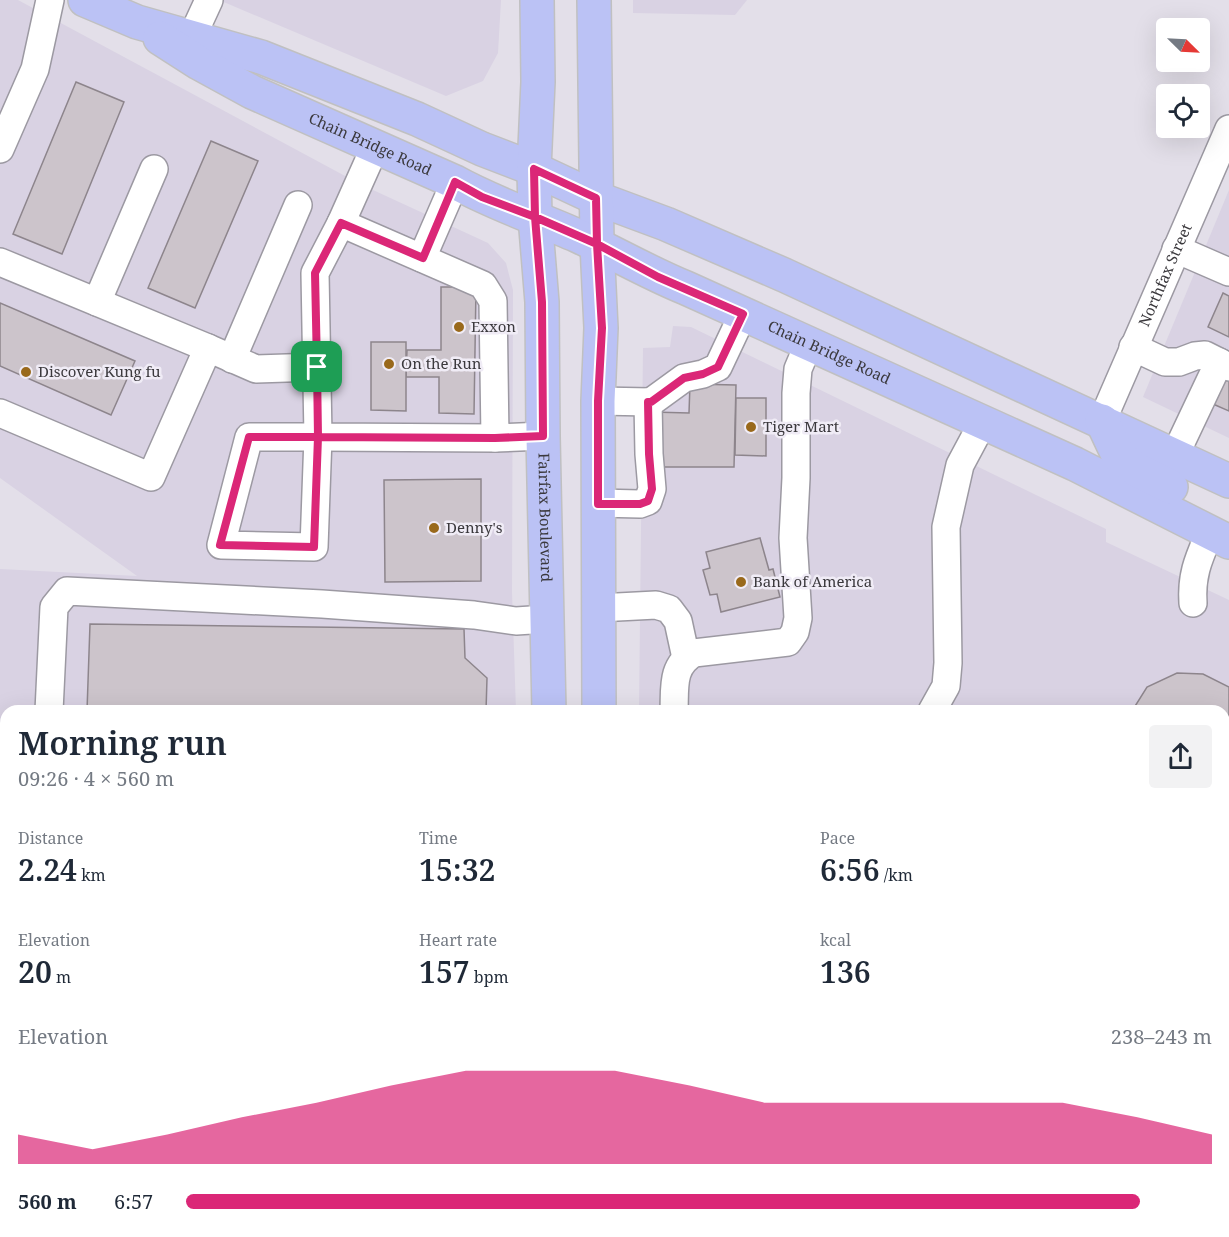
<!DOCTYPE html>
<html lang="en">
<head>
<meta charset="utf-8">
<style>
	:root { --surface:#fff; --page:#f2f2f3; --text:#1f2937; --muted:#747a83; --accent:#db2777 }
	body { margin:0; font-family:"Noto Serif",serif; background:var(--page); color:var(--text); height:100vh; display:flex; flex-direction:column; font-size:22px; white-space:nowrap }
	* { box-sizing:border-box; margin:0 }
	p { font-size:20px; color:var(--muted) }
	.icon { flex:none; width:33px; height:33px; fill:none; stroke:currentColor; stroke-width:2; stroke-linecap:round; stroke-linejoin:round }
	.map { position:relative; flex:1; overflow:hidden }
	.drawer { position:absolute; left:0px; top:705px; width:1230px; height:532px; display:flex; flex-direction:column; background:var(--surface); border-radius:18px 18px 0 0; box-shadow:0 6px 24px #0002 }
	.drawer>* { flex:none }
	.needle { width:39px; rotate:114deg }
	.fabs { position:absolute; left:1156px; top:18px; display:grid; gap:12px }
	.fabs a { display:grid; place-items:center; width:54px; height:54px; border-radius:6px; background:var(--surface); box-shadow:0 6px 24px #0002; font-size:30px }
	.pin { position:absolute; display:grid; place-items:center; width:51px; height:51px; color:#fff; margin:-26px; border-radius:12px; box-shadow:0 3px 9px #0006 }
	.round { display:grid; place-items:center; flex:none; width:63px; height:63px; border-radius:6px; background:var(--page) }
	.headline { display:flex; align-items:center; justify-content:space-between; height:102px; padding:0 18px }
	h1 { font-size:33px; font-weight:600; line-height:45px }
	.figures { display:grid; grid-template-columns:repeat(3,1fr); gap:9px; height:102px; padding:6px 18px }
	.figures div { display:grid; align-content:center }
	.figures b { font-size:30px; font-weight:600 }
	.figures small { font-size:16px; font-weight:400 }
	.figures p { font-size:16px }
	.chart { height:168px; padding:12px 18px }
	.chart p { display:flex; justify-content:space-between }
	.chart svg { width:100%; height:108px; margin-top:6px; fill:var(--accent); opacity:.7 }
	ul { padding:0 18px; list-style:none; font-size:20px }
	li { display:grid; grid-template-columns:96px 72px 1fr; align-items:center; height:45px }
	li i { height:15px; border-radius:8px; background:var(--accent) }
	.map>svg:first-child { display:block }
	.built { fill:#d9d2e3 }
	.building { fill:#ccc4cb; stroke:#8d858c; stroke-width:1.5 }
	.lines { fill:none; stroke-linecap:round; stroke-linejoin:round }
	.minor-casing { stroke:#9c99a2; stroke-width:30 }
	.major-casing { stroke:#c0c0c1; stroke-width:36 }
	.minor { stroke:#fff; stroke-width:27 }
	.major { stroke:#bbc2f5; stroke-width:33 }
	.route-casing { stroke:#fff; stroke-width:12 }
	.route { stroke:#db2777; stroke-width:8 }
	.poi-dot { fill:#99691b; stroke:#f0ecf6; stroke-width:2 }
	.labels { text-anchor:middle; stroke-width:5; stroke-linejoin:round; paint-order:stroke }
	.street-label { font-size:15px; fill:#3b393d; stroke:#f0ecf6 }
	.poi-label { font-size:15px; fill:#3b393d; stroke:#f0ecf6; text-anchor:start }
</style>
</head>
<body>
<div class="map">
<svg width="1229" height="1237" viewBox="0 0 1229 1237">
	<rect width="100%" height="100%" fill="#e3dfe9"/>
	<!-- built -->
	<g class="built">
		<polygon points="0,0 18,0 360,184 488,243 506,263 513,290 512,592 516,711 6,711 6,1232 521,1232 520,1237 0,1237 0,569 137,576 0,478"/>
		<polygon points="219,0 501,0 498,53 483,81 446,96"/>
		<polygon points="633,0 747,0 735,15 633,13"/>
		<polygon points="1229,190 1229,438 1143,397"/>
		<polygon points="673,326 691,327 1106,529 1106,542 1229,600 1229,1237 1012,1237 1008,1235 1007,1237 637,1237 637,1232 1224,1232 1224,711 639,711 643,348 670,347"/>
	</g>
	<!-- building -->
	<g class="building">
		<polygon points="76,82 124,102 62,254 13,234"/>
		<polygon points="211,141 258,161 195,308 148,288"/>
		<polygon points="441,287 476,287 474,414 439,413 439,377 406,377 407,350 441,350"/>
		<polygon points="1223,293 1229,296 1229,337 1208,327"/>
		<polygon points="0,303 135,361 111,415 0,366"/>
		<polygon points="371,342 406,342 406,411 371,410"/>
		<polygon points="1229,369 1229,411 1213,404"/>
		<polygon points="690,384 736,385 734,467 654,467 652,412 689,413"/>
		<polygon points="736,398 766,398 766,456 735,455"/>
		<polygon points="481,479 481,581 385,582 384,480"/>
		<polygon points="760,538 769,570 773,569 780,597 721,612 717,594 710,595 703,570 710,568 706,552"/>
		<polygon points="90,624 464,629 465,658 487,678 486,711 87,711"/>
		<polygon points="1177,673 1203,674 1229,687 1229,769 1224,767 1224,711 1132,711 1147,687"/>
		<rect x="0" y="1047" width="6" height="155"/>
	</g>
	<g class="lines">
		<defs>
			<g id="minor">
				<polyline points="192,37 209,0"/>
				<polyline points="375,147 341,223 315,273 318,437 495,438 543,436"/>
				<polyline points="0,149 35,69 50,0"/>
				<polyline points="341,223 483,285 493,301 495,438"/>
				<polyline points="1176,249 1229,272"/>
				<polyline points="422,258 455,182"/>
				<polyline points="0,262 208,348"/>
				<polyline points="97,302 154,169"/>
				<polyline points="1133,347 1165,362 1179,362 1195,356 1205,355 1229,367"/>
				<polyline points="232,359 298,205"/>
				<polyline points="598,401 651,402 684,378 703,374 718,367 743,314"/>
				<polyline points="0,413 151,477 208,348 256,369 317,367"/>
				<path id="s1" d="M1102 421 1229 129"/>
				<polygon points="249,437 318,437 314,547 221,545"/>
				<polyline points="1175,455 1219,362"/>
				<polyline points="598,503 640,504 648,501 652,489 649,454 648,402"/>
				<path d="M1193 603C1191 574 1199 558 1210 532"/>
				<polyline points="598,608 656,605 669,609 678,621 686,658"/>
				<polyline points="49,711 54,607 67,591 322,604 474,615 516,621 547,619"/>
				<path d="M674 711C675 688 671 666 694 653L788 642 795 632 798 618 793 538 796 478V393L798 369 809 343"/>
				<polyline points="932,711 946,686 948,663 946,527 960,465 983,422"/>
				<polyline points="510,1232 538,1237"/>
				<polyline points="749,1237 750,1232"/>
				<polyline points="808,1237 809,1232"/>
				<polyline points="993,1237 995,1232"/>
			</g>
			<g id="major">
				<polyline points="85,0 137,22 261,57 417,119 482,149 534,169 596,198 666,224 784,275 1229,481"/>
				<path id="s2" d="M537 0 538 82 534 169 535 217 542 302 543 436 549 711"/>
				<polyline points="594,0 597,245 601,328 598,401 599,711"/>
				<path id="s3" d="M160 38 199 63 252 92 455 182C495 204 537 218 578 236 615 253 649 273 686 288L1075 464 1229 542"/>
				<polyline points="1102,421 1118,455 1137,470 1171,487"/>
				<polyline points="555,1232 555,1237"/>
				<polyline points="602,1232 602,1237"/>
			</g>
		</defs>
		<!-- minor casing -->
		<use href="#minor" class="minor-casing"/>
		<!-- major casing -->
		<use href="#major" class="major-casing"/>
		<!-- minor -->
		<use href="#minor" class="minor"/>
		<!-- major -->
		<use href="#major" class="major"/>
	</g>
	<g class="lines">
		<defs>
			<polyline id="route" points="317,367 318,437 249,437 220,545 314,547 318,437 495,438 543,436 542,302 535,217 597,244 602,328 598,401 598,504 640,504 648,501 652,489 649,454 648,402 651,402 684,378 703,374 718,367 743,314 658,277 597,244 596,198 534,169 535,217 482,197 455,182 423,258 341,223 315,273 317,367"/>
		</defs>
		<!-- route casing -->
		<use href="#route" class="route-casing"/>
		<!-- route -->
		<use href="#route" class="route"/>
	</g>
	<!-- markers -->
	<g class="poi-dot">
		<circle cx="459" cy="327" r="6"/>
		<circle cx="389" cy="364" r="6"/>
		<circle cx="26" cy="372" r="6"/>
		<circle cx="751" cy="427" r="6"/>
		<circle cx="434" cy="528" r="6"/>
		<circle cx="741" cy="582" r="6"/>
	</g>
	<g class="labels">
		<!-- street labels -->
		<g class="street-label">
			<text dy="5" stroke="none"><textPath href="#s3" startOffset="236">Chain Bridge Road</textPath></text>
			<text dy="5" stroke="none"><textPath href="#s1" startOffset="159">Northfax Street</textPath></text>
			<text dy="5" stroke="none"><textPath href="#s3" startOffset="740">Chain Bridge Road</textPath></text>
			<text dy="5" stroke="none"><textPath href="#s2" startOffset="518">Fairfax Boulevard</textPath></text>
		</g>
		<!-- poi labels -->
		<g class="poi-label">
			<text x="471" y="332">Exxon</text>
			<text x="401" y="369">On the Run</text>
			<text x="38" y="377">Discover Kung fu</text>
			<text x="763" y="432">Tiger Mart</text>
			<text x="446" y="533">Denny's</text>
			<text x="753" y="587">Bank of America</text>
		</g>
	</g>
</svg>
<div class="fabs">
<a><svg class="needle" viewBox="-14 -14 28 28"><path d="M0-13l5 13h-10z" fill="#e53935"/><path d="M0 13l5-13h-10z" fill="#747a83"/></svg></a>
<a><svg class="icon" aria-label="locate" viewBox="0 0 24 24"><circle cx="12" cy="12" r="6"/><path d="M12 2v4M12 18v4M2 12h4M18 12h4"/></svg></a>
</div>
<div class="pin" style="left:317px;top:367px;background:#1e9e55"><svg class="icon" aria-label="arrive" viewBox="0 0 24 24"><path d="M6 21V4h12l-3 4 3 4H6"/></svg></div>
<section class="drawer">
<div class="headline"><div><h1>Morning run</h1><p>09:26 · 4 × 560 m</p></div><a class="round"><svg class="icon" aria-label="share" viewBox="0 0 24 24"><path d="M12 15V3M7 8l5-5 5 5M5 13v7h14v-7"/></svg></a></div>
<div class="figures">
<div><p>Distance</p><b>2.24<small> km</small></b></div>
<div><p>Time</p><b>15:32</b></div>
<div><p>Pace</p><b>6:56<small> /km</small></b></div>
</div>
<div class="figures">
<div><p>Elevation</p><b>20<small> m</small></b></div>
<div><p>Heart rate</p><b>157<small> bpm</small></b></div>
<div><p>kcal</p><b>136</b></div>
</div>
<div class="chart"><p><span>Elevation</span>238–243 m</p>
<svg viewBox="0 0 160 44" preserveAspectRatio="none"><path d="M0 44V32L10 38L20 32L30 25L40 19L50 12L60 6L70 6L80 6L90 12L100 19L110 19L120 19L130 19L140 19L150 25L160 32V44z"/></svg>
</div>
<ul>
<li><b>560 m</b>6:57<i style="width:93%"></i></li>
</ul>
</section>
</div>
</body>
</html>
